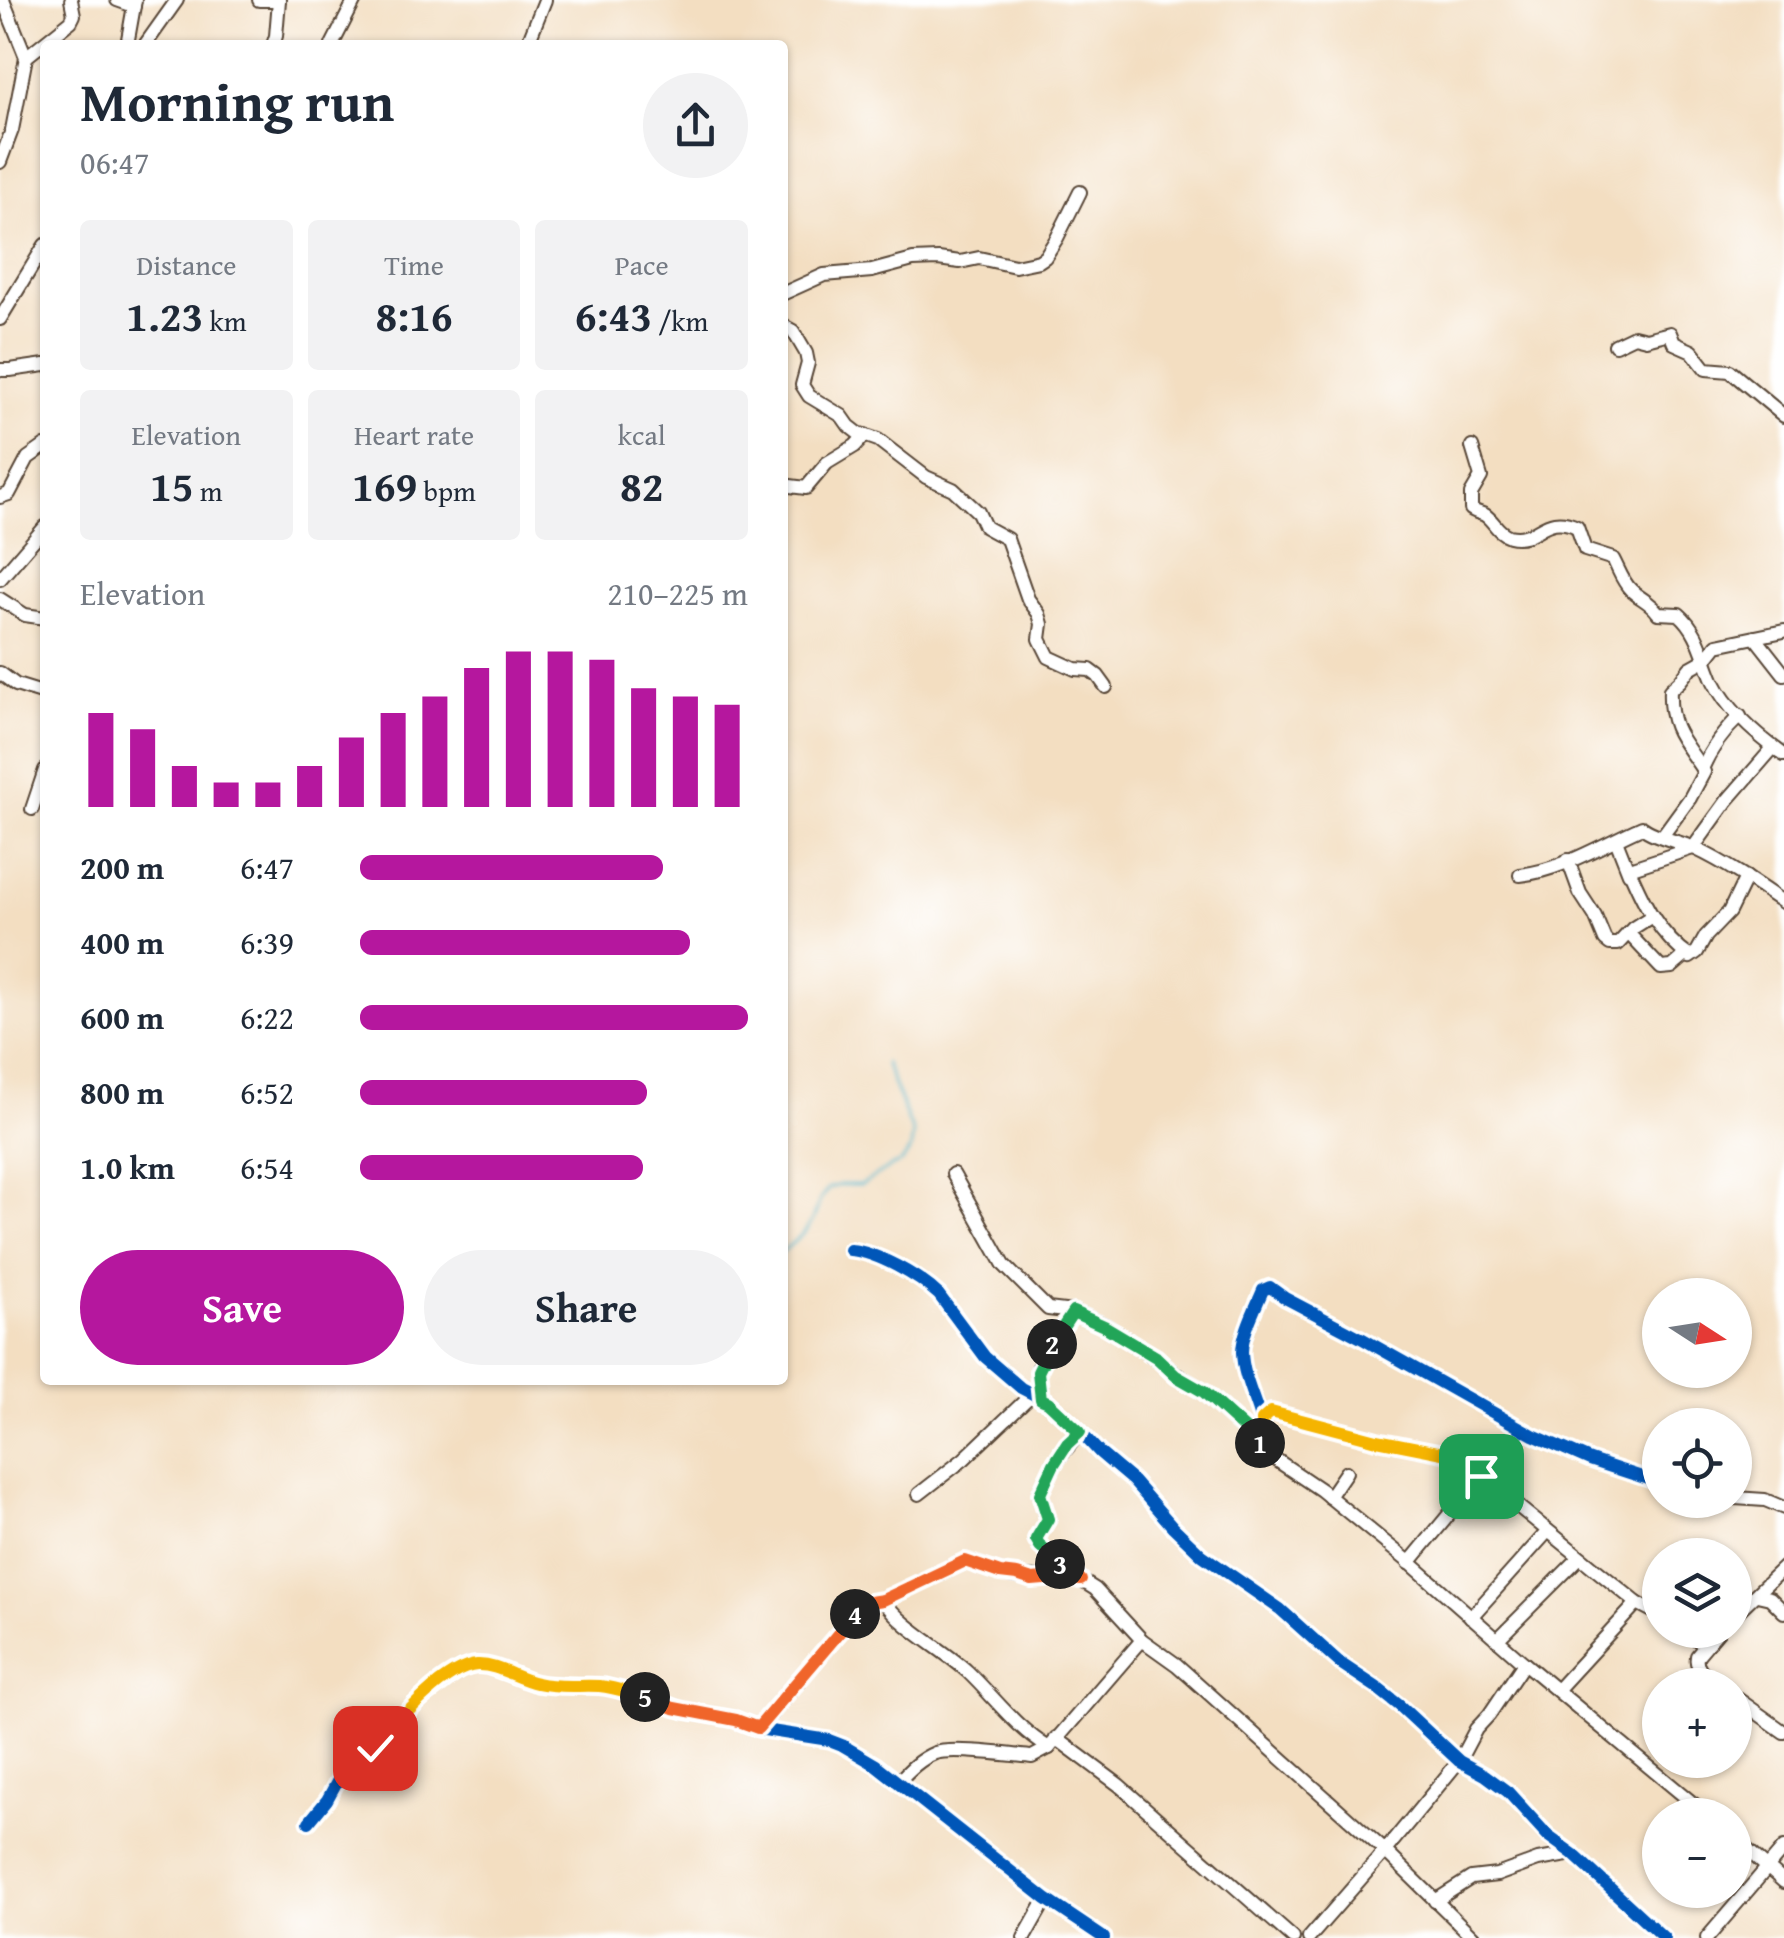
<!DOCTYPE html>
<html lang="en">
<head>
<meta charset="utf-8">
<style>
	:root { --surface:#fff; --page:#f2f2f3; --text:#1f2937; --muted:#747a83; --accent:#b5179e }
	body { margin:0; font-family:"Gentium Book Plus",serif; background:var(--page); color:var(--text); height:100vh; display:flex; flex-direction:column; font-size:38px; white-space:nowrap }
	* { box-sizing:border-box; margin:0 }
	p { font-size:32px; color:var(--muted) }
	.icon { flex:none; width:55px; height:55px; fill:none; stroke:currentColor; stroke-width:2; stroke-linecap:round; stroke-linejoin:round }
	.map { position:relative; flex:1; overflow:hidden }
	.sheet { position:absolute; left:40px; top:40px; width:748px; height:1345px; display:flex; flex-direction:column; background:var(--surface); border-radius:10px; box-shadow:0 2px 8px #0004 }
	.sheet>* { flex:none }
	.needle { width:65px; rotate:102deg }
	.fabs { position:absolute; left:1642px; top:1278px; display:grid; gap:20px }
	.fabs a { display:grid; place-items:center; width:110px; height:110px; border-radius:50%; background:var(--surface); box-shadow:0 2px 8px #0004; font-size:50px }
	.pin { position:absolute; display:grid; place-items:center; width:85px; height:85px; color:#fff; margin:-42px; border-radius:20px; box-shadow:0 5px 15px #0006 }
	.km { position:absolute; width:50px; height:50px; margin:-25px; border-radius:50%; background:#222; color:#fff; font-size:28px; line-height:50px; text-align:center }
	.round { display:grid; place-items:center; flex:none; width:105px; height:105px; border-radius:52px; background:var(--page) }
	.headline { display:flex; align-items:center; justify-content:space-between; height:170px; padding:0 40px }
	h1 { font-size:55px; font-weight:600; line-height:75px }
	.figures { display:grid; grid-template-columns:repeat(3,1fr); gap:15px; height:170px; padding:10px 40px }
	.figures div { display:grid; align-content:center; border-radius:10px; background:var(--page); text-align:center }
	.figures b { font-size:42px; font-weight:600 }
	.figures small { font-size:28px; font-weight:400 }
	.figures p { font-size:28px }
	.chart { height:280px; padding:20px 40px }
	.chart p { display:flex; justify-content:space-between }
	.chart svg { width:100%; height:180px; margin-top:10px; stroke:var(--accent); stroke-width:6 }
	.button { display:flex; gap:20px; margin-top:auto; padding:20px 40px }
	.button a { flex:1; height:115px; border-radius:60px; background:var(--accent); color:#fff; font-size:40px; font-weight:600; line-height:115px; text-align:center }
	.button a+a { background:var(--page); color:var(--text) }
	ul { padding:0 40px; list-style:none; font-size:32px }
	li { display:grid; grid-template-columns:160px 120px 1fr; align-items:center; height:75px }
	li i { height:25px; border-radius:12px; background:var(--accent) }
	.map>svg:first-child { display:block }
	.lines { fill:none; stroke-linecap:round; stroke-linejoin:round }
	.stream { stroke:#4bb4c9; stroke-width:2.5 }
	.minor-casing { stroke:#574536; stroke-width:16 }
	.minor { stroke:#fff; stroke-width:12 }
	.cycleway-casing { stroke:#fff; stroke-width:19 }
	.cycleway { stroke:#0057b8; stroke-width:12 }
	.split-1-casing { stroke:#fff; stroke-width:20 }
	.split-2-casing { stroke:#fff; stroke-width:20 }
	.split-3-casing { stroke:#fff; stroke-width:20 }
	.split-4-casing { stroke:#fff; stroke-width:20 }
	.split-5-casing { stroke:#fff; stroke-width:20 }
	.split-6-casing { stroke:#fff; stroke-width:20 }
	.split-1 { stroke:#f5b400; stroke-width:12 }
	.split-2 { stroke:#22a559; stroke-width:12 }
	.split-3 { stroke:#22a559; stroke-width:12 }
	.split-4 { stroke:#f0652b; stroke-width:12 }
	.split-5 { stroke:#f0652b; stroke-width:12 }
	.split-6 { stroke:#f5b400; stroke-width:12 }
</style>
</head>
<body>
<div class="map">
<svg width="1784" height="1938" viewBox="0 0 1784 1938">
	<rect width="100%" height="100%" fill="#fff"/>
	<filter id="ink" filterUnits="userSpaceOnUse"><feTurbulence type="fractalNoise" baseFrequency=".01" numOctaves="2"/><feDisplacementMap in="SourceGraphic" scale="20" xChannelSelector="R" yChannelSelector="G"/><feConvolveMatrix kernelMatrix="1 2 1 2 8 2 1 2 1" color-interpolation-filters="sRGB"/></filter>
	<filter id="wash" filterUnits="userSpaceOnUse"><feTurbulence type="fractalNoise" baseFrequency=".0048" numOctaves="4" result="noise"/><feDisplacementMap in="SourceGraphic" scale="40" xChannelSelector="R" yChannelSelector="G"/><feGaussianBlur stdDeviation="2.25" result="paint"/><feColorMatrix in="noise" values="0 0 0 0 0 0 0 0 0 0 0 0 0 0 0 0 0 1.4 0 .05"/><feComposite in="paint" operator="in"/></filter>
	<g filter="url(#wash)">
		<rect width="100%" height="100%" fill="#f3dec1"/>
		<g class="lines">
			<!-- stream -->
			<polyline class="stream" points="782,1252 804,1233 813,1220 820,1200 829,1188 840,1185 861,1185 888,1168 902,1162 911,1148 913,1133 885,1063"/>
		</g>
	</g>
	<g filter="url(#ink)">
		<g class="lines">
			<defs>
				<g id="minor">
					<polyline points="117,0 134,6"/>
					<polyline points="259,0 279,0"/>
					<polyline points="127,45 135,0"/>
					<polyline points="145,45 177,0"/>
					<polyline points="273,45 276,36 279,0"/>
					<polyline points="332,45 355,0"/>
					<polyline points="527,45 545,0"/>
					<polyline points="26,57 71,21 74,15 71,0"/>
					<polyline points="0,162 12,130 26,57 3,0"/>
					<polyline points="782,294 824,275 872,271 913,260 938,259 960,262 979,258 1015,266 1039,261 1045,257 1057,238 1080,192"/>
					<polyline points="0,319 45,245"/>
					<polyline points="782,325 793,331 806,353 808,363 802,385 809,396 842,416 849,426 858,433 878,440 926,477 953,489 978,512 985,527 1007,539 1028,599 1039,614 1042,624 1040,639 1049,657 1075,669 1090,670 1098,676 1106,687"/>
					<polyline points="1615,345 1634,336 1646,339 1670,333 1674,343 1692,351 1706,369 1730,371 1784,416"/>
					<polyline points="0,370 10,370 45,365"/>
					<path d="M1472 447 1481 477 1471 494V509C1475 512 1480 513 1485 515 1494 521 1498 533 1509 536 1538 543 1543 511 1577 527L1585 550 1613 559C1619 570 1622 581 1631 590 1640 599 1651 602 1658 613L1679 614C1700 632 1703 658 1714 682 1728 711 1759 737 1784 755"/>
					<polyline points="782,485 806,488 827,463 855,446 865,435"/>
					<polyline points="0,497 9,494 28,458 45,446"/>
					<polyline points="0,579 45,527"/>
					<polyline points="0,599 25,615 45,618"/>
					<polyline points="1755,637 1784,674"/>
					<polyline points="0,673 16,685 45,694"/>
					<path d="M1702 769C1710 750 1725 730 1740 716"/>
					<polyline points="32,809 45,770"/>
					<path d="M1663 835 1690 798 1704 772C1685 742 1668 730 1670 690L1680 681 1690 668 1706 659 1717 645 1784 631"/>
					<path d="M1616 840 1629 873V869C1644 904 1659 935 1690 957L1697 952 1706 936 1729 912 1746 877"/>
					<polyline points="1568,860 1580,893 1595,916 1605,940 1610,944 1618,944 1633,928 1652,916"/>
					<polyline points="1629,869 1693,848 1727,801 1773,748"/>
					<path d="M1520 875C1563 870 1603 844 1642 827 1654 837 1678 841 1694 848 1726 863 1755 883 1784 903"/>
					<polyline points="1628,933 1661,968 1672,967 1686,955"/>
					<polyline points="953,1174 1004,1265 1048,1309 1073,1312 1104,1325 1155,1357 1177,1375 1204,1392 1275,1459 1321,1490 1408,1561 1524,1663 1707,1815"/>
					<path d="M850 1250C877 1252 919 1276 939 1295L985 1357 1021 1388 1048 1402 1071 1422 1100 1453 1133 1481 1173 1527 1202 1555 1280 1609 1340 1663 1376 1687 1400 1706 1459 1761 1485 1775 1508 1792 1548 1836 1573 1854 1664 1938"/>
					<polyline points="1041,1399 1038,1371 1040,1364 1073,1312"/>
					<polyline points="1262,1420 1271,1412 1377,1440 1456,1456 1637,1603 1660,1615"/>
					<polyline points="1080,1432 1054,1464 1040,1494 1048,1519 1036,1539 1040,1546 1071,1574 1095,1589 1142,1640 1177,1665 1385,1851 1474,1938"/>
					<path d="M1265 1447C1264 1412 1243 1385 1242 1352 1242 1334 1256 1307 1263 1290L1270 1287 1285 1298 1361 1338 1533 1435 1590 1460 1660 1483"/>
					<polyline points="919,1494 964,1459 1031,1395"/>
					<polyline points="1329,1497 1346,1472"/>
					<polyline points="1735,1498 1765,1500 1784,1508"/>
					<polyline points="1409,1563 1481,1476"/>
					<polyline points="1757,1595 1770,1598 1784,1612"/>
					<path d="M883 1600C904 1630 941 1647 968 1672 996 1699 1015 1727 1049 1748"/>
					<polyline points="1735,1614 1784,1567"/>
					<polyline points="1471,1617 1548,1531"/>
					<polyline points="1687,1630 1704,1646"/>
					<path d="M1719 1630 1697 1656C1694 1670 1710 1677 1719 1685"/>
					<polyline points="1497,1640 1579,1558"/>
					<polyline points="1558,1689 1637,1603"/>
					<polyline points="1735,1697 1784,1732"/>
					<path d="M758 1729 846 1624C858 1611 866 1603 883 1600L965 1561C979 1563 990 1572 1004 1574 1029 1580 1053 1577 1078 1580"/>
					<polyline points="1056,1738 1119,1785 1293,1938"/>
					<path d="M898 1782C909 1770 920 1759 935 1753 952 1747 1011 1755 1032 1757L1049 1748 1142 1640"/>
					<polyline points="309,1822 327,1800 339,1778 375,1748 414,1705 461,1669 476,1665 487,1666 537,1684 604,1686 654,1699 684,1711 736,1719 758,1729 829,1740 842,1745 876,1765 1046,1899 1104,1938"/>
					<polyline points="1735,1839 1784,1882"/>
					<polyline points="1435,1901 1471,1878 1497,1875 1538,1860 1573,1854"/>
					<polyline points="1024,1938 1046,1899"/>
					<polyline points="1309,1938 1385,1851 1459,1761 1476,1729 1489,1715 1524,1663"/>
					<polyline points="1707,1938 1784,1848"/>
				</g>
			</defs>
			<!-- minor casing -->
			<use href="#minor" class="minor-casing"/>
			<!-- minor -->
			<use href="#minor" class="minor"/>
			<defs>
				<g id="cycleway">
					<path d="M850 1250C877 1252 919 1276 939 1295L985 1357 1021 1388 1048 1402 1071 1422 1100 1453 1133 1481 1173 1527 1202 1555 1280 1609 1340 1663 1376 1687 1400 1706 1459 1761 1485 1775 1508 1792 1548 1836 1573 1854 1664 1938"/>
					<path d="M1265 1447C1264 1412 1243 1385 1242 1352 1242 1334 1256 1307 1263 1290L1270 1287 1285 1298 1361 1338 1533 1435 1590 1460 1660 1483"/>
					<polyline points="309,1822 327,1800 339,1778 375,1748 414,1705 461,1669 476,1665 487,1666 537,1684 604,1686 654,1699 684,1711 736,1719 758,1729 829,1740 842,1745 876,1765 1046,1899 1104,1938"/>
				</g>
			</defs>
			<!-- cycleway casing -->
			<use href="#cycleway" class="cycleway-casing"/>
			<!-- cycleway -->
			<use href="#cycleway" class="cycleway"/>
		</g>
	</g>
	<g class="lines" filter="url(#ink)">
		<defs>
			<polyline id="split-1" points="1260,1443 1264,1447 1262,1420 1271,1412 1377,1440 1448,1454 1456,1456 1481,1476"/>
			<polyline id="split-2" points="1052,1344 1073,1312 1104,1326 1156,1357 1176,1376 1204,1392 1260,1443"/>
			<polyline id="split-3" points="1052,1344 1038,1372 1041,1399 1048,1402 1080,1432 1067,1444 1054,1464 1040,1494 1048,1519 1036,1539 1040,1546 1060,1564"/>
			<polyline id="split-4" points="855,1614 870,1602 883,1600 965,1561 1000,1573 1017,1575 1032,1580 1056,1578 1081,1580 1060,1564"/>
			<polyline id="split-5" points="645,1697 674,1708 736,1720 758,1728 855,1614"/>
			<path id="split-6" d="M375 1748C396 1724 444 1667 477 1665 497 1664 517 1679 537 1683 557 1688 579 1685 599 1686 614 1687 630 1693 645 1697"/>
		</defs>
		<!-- split-1 casing -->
		<use href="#split-1" class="split-1-casing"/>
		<!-- split-2 casing -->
		<use href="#split-2" class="split-2-casing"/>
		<!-- split-3 casing -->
		<use href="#split-3" class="split-3-casing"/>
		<!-- split-4 casing -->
		<use href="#split-4" class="split-4-casing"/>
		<!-- split-5 casing -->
		<use href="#split-5" class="split-5-casing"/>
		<!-- split-6 casing -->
		<use href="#split-6" class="split-6-casing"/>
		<!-- split-1 -->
		<use href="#split-1" class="split-1"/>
		<!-- split-2 -->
		<use href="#split-2" class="split-2"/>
		<!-- split-3 -->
		<use href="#split-3" class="split-3"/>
		<!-- split-4 -->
		<use href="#split-4" class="split-4"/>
		<!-- split-5 -->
		<use href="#split-5" class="split-5"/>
		<!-- split-6 -->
		<use href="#split-6" class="split-6"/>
	</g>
</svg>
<div class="fabs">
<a><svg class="needle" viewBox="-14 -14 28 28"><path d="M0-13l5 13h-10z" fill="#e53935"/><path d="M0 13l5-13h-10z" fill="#747a83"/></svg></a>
<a><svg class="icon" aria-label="locate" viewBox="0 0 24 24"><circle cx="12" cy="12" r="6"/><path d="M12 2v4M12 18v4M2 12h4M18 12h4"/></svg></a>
<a><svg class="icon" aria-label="layers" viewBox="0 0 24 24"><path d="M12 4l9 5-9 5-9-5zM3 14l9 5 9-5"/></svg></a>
<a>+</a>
<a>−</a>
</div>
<div class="pin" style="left:1481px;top:1476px;background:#1e9e55"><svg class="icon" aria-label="arrive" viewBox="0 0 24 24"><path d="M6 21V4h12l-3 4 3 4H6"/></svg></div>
<div class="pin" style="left:375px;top:1748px;background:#d93025"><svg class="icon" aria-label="check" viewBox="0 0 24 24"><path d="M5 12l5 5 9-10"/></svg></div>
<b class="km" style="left:1260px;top:1443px">1</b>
<b class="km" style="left:1052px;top:1344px">2</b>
<b class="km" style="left:1060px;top:1564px">3</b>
<b class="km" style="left:855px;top:1614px">4</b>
<b class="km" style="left:645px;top:1697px">5</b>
<section class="sheet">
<div class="headline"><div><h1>Morning run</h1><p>06:47</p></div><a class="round"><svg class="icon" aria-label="share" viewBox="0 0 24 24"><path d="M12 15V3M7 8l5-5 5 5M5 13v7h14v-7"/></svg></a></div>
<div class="figures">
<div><p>Distance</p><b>1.23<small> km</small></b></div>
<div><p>Time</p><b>8:16</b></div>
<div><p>Pace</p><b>6:43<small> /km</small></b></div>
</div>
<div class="figures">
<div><p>Elevation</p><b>15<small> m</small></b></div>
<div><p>Heart rate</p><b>169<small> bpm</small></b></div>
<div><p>kcal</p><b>82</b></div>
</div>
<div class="chart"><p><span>Elevation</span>210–225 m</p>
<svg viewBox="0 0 160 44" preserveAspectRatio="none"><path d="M5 44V21M15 44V25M25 44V34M35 44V38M45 44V38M55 44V34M65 44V27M75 44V21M85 44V17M95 44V10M105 44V6M115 44V6M125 44V8M135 44V15M145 44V17M155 44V19"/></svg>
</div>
<ul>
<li><b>200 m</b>6:47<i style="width:78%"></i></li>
<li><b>400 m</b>6:39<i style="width:85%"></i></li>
<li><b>600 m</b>6:22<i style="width:100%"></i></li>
<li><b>800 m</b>6:52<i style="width:74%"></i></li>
<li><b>1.0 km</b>6:54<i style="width:73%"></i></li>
</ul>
<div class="button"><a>Save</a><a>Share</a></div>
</section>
</div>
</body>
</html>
